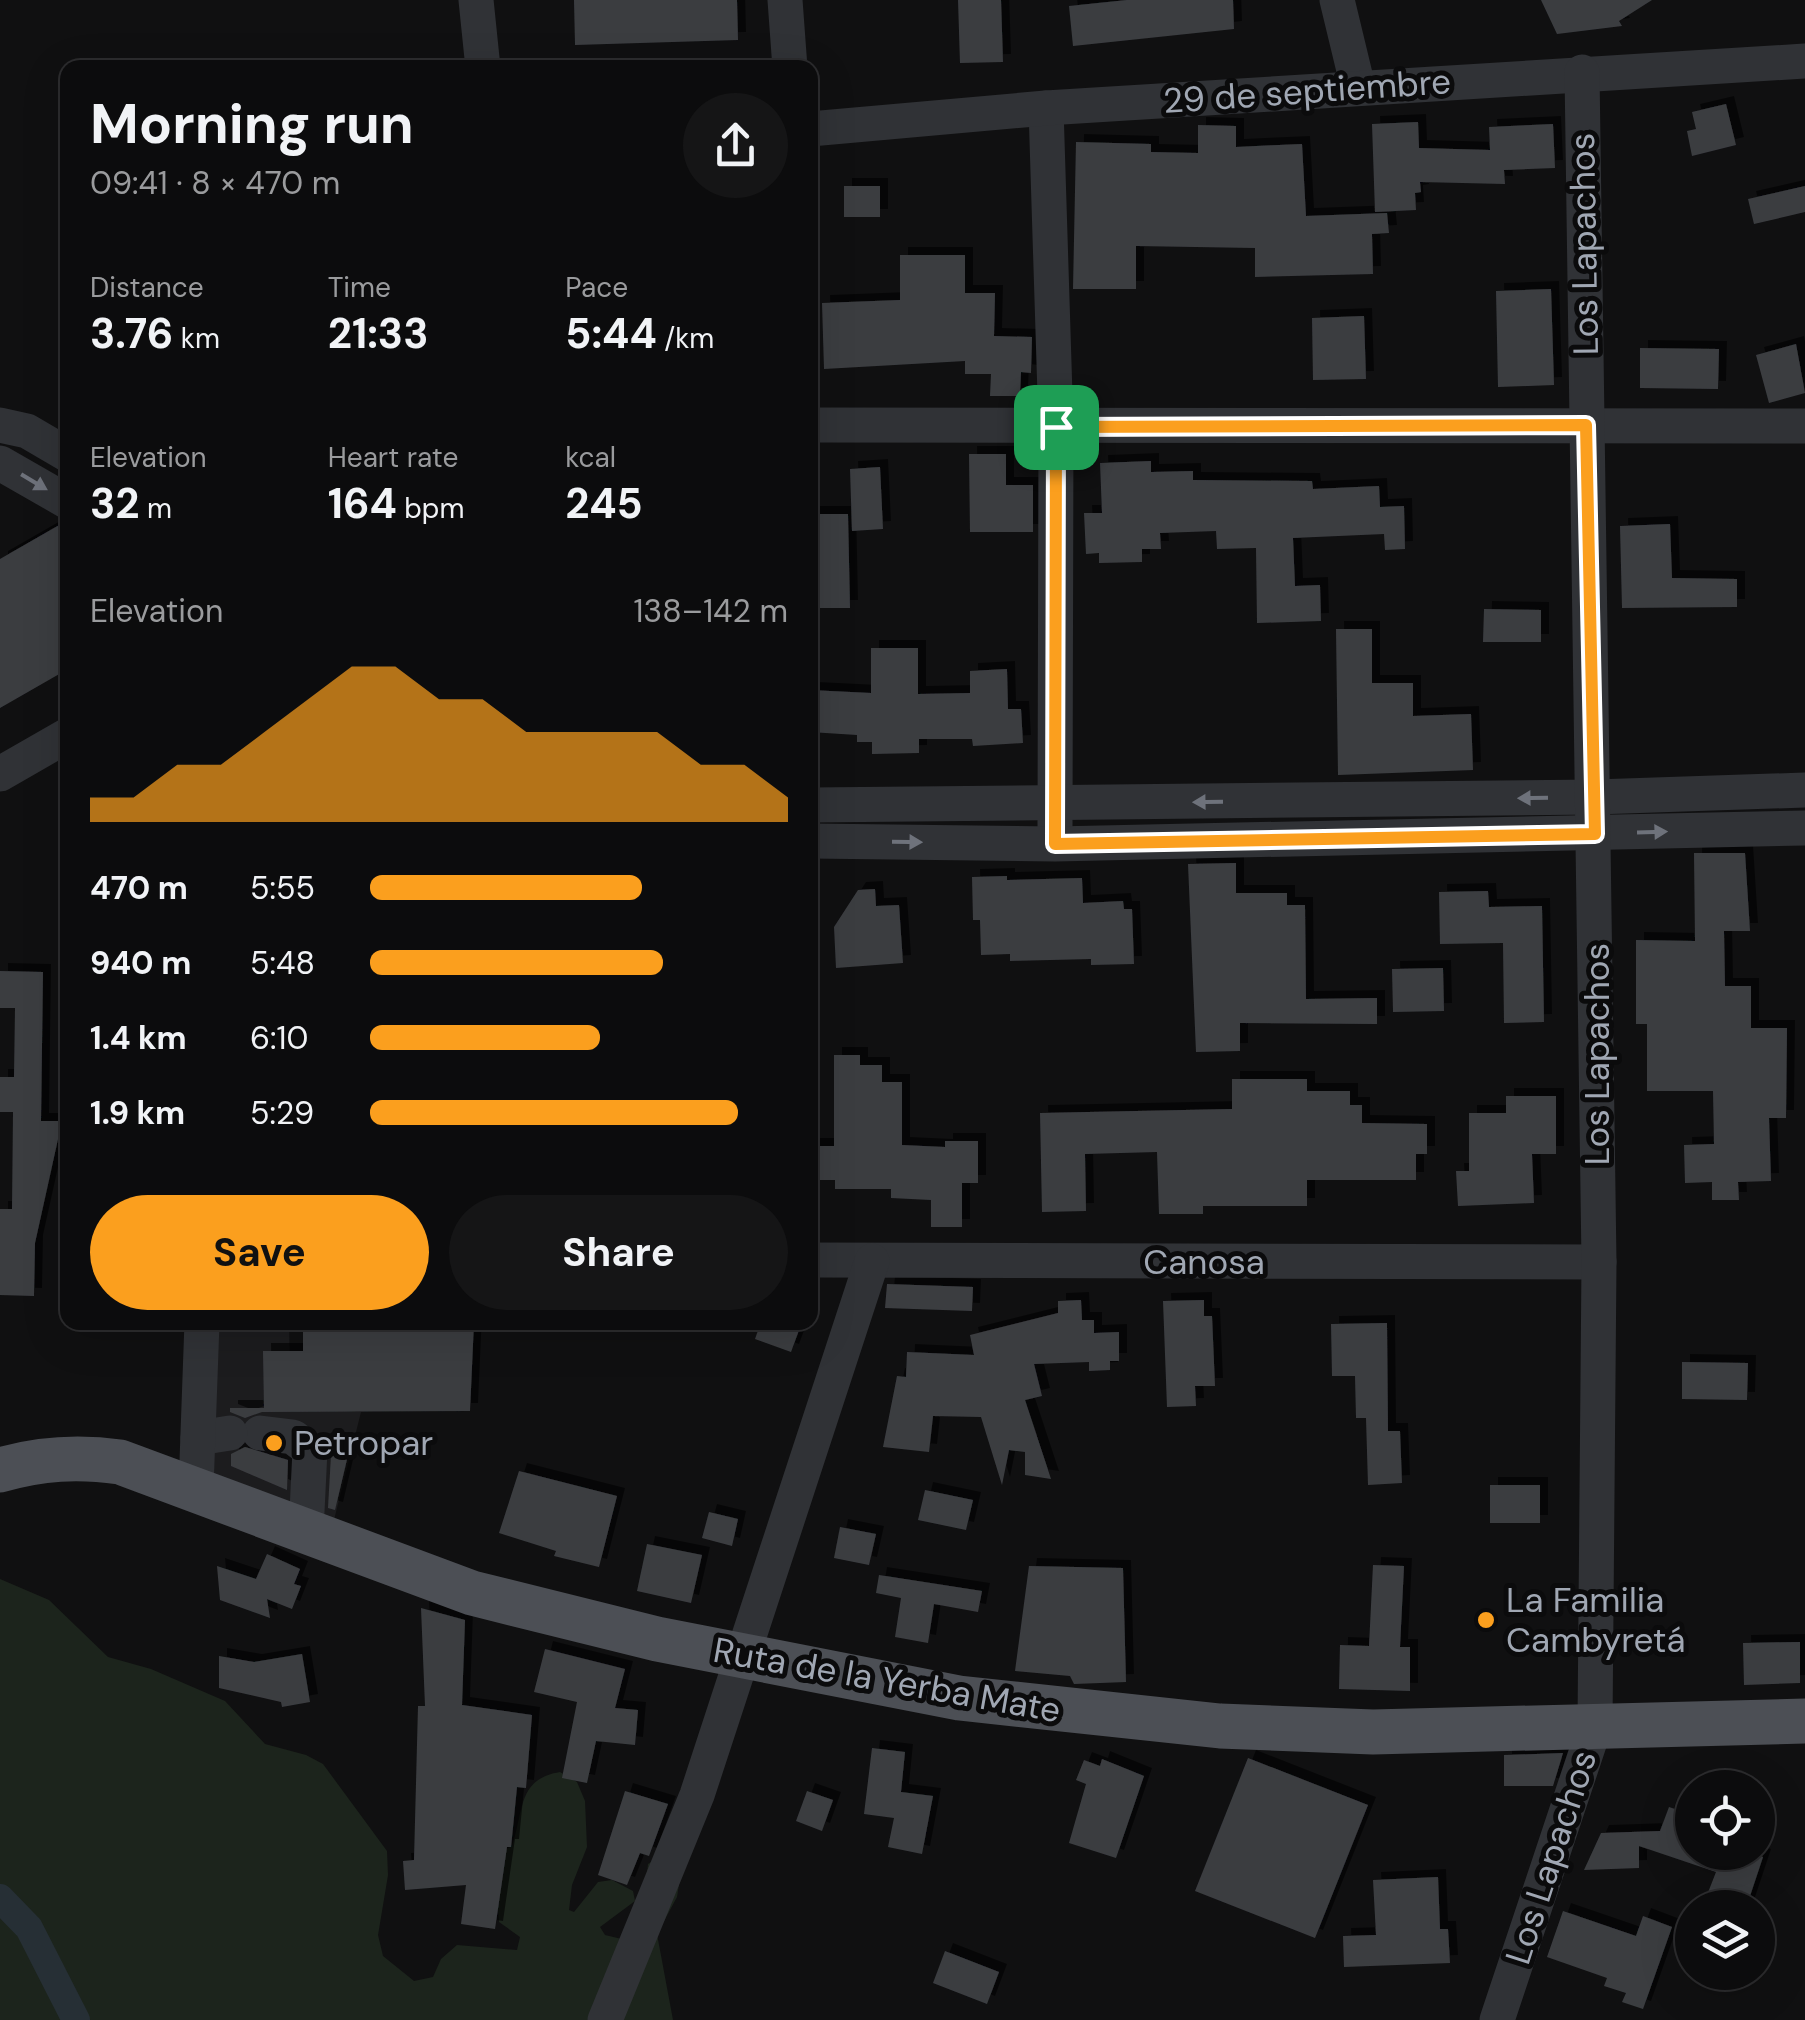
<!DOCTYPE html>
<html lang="en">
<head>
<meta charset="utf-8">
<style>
	:root { --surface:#0c0c0d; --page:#151516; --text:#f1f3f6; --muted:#9a9b9d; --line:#2c2c2e; --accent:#fb9f1e }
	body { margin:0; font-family:"DM Sans",sans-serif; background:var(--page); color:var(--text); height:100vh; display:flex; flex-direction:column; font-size:38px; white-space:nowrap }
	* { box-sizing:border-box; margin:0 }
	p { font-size:32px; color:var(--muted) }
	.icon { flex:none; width:55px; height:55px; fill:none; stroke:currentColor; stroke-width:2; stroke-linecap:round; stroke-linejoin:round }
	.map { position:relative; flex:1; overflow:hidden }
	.details { position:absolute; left:60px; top:60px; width:758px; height:1270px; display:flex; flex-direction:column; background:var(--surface); border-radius:20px; box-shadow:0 10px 40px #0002,0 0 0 2px var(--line) }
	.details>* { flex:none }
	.tools { position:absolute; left:1675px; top:1770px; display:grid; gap:20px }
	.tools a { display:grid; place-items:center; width:100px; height:100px; border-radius:50%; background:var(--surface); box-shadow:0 10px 40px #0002,0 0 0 2px var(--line); font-size:50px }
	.pin { position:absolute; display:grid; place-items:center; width:85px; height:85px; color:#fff; margin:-42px; border-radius:20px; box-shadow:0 5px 15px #0006 }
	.round { display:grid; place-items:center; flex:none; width:105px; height:105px; border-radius:52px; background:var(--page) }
	.summary { display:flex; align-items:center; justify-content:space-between; height:170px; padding:0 30px }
	h1 { font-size:55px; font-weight:700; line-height:75px }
	.figures { display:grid; grid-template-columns:repeat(3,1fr); gap:15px; height:170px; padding:10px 30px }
	.figures div { display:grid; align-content:center }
	.figures b { font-size:42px; font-weight:700 }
	.figures small { font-size:28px; font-weight:400 }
	.figures p { font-size:28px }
	.chart { height:280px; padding:20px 30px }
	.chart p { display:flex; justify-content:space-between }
	.chart svg { width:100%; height:180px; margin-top:10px; fill:var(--accent); opacity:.7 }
	.cta { display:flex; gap:20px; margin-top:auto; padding:20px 30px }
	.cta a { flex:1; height:115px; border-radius:60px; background:var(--accent); color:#111; font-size:40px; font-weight:700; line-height:115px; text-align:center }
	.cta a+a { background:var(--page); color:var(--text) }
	ul { padding:0 30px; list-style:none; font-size:32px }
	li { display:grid; grid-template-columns:160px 120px 1fr; align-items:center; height:75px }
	li i { height:25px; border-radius:12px; background:var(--accent) }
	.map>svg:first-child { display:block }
	.built { fill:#1c1c1e }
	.green { fill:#1c241c }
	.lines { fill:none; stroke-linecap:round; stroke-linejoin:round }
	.canal { stroke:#262f35; stroke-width:28 }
	.building { fill:#3b3d41; filter:url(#shadow) }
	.minor { stroke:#303236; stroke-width:35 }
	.major { stroke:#4c4f55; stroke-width:45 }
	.oneway { fill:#6e727b }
	.route-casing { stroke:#fff; stroke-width:20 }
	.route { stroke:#fb9f1e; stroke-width:12 }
	.poi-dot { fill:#fb9f1e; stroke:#0b0b0c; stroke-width:4 }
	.labels { text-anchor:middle; stroke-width:10; stroke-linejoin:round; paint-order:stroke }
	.street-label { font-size:35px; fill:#a0a7b3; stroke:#0b0b0c }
	.poi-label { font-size:35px; fill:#a0a7b3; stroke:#0b0b0c; text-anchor:start }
</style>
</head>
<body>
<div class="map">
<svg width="1805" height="2020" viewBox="0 0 1805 2020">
	<defs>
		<filter id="shadow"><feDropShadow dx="8" dy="-8" stdDeviation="0" flood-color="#0009"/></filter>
	</defs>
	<rect width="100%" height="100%" fill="#101011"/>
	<!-- built -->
	<polygon class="built" points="203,1323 289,1323 291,1408 361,1412 333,1524 204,1471"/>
	<!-- green -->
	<path class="green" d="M0 1579 49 1600 108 1657 151 1669 225 1701 265 1744 306 1755 323 1764 387 1851 388 1875 378 1935 383 1956 414 1981 433 1977 441 1959 457 1945 517 1950 520 1937 499 1922 494 1856 512 1846C524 1811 517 1779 560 1772L577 1782 585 1801 587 1847 572 1885 569 1910 574 1912 598 1882 612 1880 633 1891 635 1901 600 1927 605 1935 630 1941 643 1908 648 1864 657 1858 681 1872 677 1897 657 1934 673 2020H0Z"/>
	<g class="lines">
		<!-- canal -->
		<polyline class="canal" points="0,1898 29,1928 76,2020"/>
	</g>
	<!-- building -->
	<g class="building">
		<polygon points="574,0 737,0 738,40 575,45"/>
		<polygon points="958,0 1001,0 1003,62 960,63"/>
		<polygon points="1127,0 1233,0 1234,29 1073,46 1069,6"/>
		<polygon points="1541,0 1652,0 1619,21 1622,26 1557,34"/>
		<polygon points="1726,104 1736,145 1692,156 1687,131 1696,129 1692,112"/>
		<polygon points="1418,122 1419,148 1490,150 1489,127 1553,124 1555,168 1504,170 1505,184 1420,182 1421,192 1415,193 1416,210 1375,212 1372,124"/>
		<polygon points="1198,125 1236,126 1236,147 1302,144 1306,216 1387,213 1389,233 1372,234 1373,274 1255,277 1255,248 1136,246 1136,289 1073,289 1076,142 1151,144 1151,152 1198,153"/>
		<rect x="844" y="186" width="36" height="31"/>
		<polygon points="1805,186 1805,212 1754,224 1748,199"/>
		<polygon points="900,255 965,255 965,293 995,293 994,336 1032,337 1031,373 1021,372 1020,396 990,396 991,374 965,374 965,361 824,369 822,303 900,300"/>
		<polygon points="1551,289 1554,385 1498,387 1496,291"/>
		<polygon points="1364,316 1366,379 1313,380 1312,318"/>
		<polygon points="1796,344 1805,393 1769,403 1756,355"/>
		<polygon points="1640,348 1719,349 1718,389 1640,388"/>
		<polygon points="969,454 1006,454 1006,485 1033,485 1033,532 970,532"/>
		<polygon points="1151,461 1151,472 1193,471 1193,480 1312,481 1313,489 1379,486 1380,507 1404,506 1405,549 1385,550 1384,534 1293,538 1295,586 1320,585 1321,621 1257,623 1256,548 1217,549 1216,531 1160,533 1161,549 1142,549 1142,562 1099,563 1099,553 1086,554 1084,513 1102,513 1100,463"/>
		<polygon points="880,467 883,529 852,531 850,469"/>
		<polygon points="810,514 848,514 850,608 810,608"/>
		<polygon points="61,524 68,535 68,599 59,604 68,618 68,669 0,708 0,559"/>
		<polygon points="1670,524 1672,578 1737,579 1737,607 1622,608 1620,526"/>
		<polygon points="1484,609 1541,610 1541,642 1483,642"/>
		<polygon points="1336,629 1372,629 1372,683 1413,683 1413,716 1471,714 1473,770 1338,775"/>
		<polygon points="871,648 918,648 918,694 970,693 970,671 1007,669 1008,709 1021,709 1023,743 973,746 972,739 919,739 919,753 872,754 872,742 857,742 857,735 810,732 810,690 871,693"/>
		<polygon points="1694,853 1745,853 1750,931 1724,931 1725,986 1751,986 1751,1028 1787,1028 1786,1118 1769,1118 1771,1181 1738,1182 1739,1200 1712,1200 1712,1182 1685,1183 1684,1145 1714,1144 1713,1091 1647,1091 1647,1024 1636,1024 1636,940 1695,941"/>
		<polygon points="1236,863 1236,893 1287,893 1287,905 1305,905 1306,999 1377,998 1377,1024 1240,1023 1240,1051 1196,1052 1188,864"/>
		<polygon points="1007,876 1007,880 1082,878 1083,903 1123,901 1124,909 1132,909 1134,964 1091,965 1091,959 1010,961 1010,954 981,955 980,920 973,920 972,877"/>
		<polygon points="875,889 876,906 899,905 903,963 836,968 834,927 858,890"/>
		<polygon points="1488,891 1489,907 1542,906 1544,1022 1504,1023 1503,943 1440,944 1439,892"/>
		<polygon points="1443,968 1444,1011 1393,1012 1392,969"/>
		<polygon points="0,971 43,972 41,1121 62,1121 35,1243 34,1296 0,1295 0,1209 12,1209 13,1112 0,1112 0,1077 14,1077 15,1008 0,1008"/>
		<polygon points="834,1055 860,1055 860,1065 882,1065 882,1082 902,1082 902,1145 945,1147 945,1141 978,1141 978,1183 962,1183 962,1227 931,1227 931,1200 891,1198 891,1189 835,1189 835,1180 812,1180 812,1146 834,1146"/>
		<polygon points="1232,1079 1307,1079 1307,1091 1350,1091 1350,1105 1362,1105 1362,1123 1427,1124 1427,1154 1416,1154 1416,1180 1307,1180 1307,1206 1203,1206 1203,1214 1159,1214 1157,1152 1085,1154 1086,1211 1042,1212 1040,1113 1232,1109"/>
		<polygon points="1506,1096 1556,1096 1556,1154 1532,1154 1534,1203 1458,1206 1456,1171 1469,1171 1469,1113 1506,1113"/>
		<polygon points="887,1284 973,1287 972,1311 885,1308"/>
		<polygon points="1081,1300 1082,1320 1094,1320 1094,1333 1119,1332 1119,1361 1110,1361 1110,1370 1089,1371 1089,1362 1034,1364 1042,1396 1025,1400 1051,1479 1025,1475 1025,1452 1009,1450 1002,1485 981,1417 933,1416 929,1452 883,1447 897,1376 906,1377 907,1352 974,1355 970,1335 1058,1313 1058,1301"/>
		<polygon points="1204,1300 1204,1316 1212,1316 1215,1386 1195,1386 1196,1406 1167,1407 1163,1301"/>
		<polygon points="303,1322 474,1322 470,1411 262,1412 245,1418 230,1412 230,1408 264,1408 263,1351 303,1351"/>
		<polygon points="761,1322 802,1322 791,1352 755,1339"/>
		<polygon points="1387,1323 1388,1431 1400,1431 1402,1483 1368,1485 1366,1418 1356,1418 1355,1376 1332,1376 1331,1324"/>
		<polygon points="1682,1362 1748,1363 1747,1400 1682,1399"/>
		<polygon points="245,1447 288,1460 287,1490 231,1466 231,1454"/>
		<polygon points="331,1455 348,1455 335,1510 328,1508"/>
		<polygon points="519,1471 617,1496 599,1567 554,1556 556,1551 499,1533"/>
		<rect x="1490" y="1485" width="50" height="38"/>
		<polygon points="925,1490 973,1500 966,1530 918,1520"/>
		<polygon points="709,1512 738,1519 732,1546 702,1538"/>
		<polygon points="840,1527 876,1534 869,1565 834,1558"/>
		<polygon points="647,1544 702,1555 691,1603 637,1591"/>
		<polygon points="267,1554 300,1569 294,1584 301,1586 292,1609 267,1599 270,1618 220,1600 217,1566 256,1579"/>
		<polygon points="1373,1565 1404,1566 1400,1647 1410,1647 1410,1691 1339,1689 1340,1645 1369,1646"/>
		<polygon points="1029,1566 1123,1568 1126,1682 1074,1684 1070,1676 1015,1671"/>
		<polygon points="879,1575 982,1591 978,1612 934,1604 928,1643 895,1637 901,1598 876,1593"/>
		<polygon points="421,1608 465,1620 462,1705 532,1715 526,1788 517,1787 511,1847 507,1847 495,1929 461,1924 466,1885 405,1890 403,1861 414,1860 418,1706 425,1706"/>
		<polygon points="1800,1642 1800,1683 1744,1685 1743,1643"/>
		<polygon points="545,1649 625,1669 615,1708 638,1710 635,1745 596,1741 587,1783 562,1778 577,1702 534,1692"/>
		<polygon points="302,1654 310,1702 282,1707 281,1702 219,1688 219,1656 254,1662"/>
		<polygon points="872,1748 905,1752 901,1792 933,1796 922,1854 888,1847 894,1818 864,1814"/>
		<polygon points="1563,1753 1553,1786 1504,1786 1504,1755"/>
		<polygon points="1248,1758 1368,1805 1315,1938 1195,1891"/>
		<polygon points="1102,1759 1144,1776 1116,1858 1069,1843 1086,1784 1076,1780 1084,1760 1100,1766"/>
		<polygon points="625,1791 668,1804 649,1856 640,1853 627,1885 598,1875"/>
		<polygon points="807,1791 833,1800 822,1831 796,1821"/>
		<polygon points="1669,1807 1692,1815 1692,1852 1751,1852 1763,1857 1746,1908 1702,1908 1716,1872 1639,1846 1639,1868 1584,1870 1601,1833 1660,1831"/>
		<polygon points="1438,1877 1440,1929 1448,1929 1450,1963 1344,1967 1343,1936 1376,1935 1373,1880"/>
		<polygon points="1563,1911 1636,1936 1643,1916 1672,1927 1643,2009 1622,2002 1626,1993 1604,1986 1607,1978 1547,1957"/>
		<polygon points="945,1951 999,1972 987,2004 933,1983"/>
	</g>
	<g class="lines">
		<!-- minor -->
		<g class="minor">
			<polyline points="476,0 483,68"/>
			<polyline points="785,0 790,68"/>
			<polyline points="1337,0 1358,87"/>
			<polyline points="1046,108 1056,427 1055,827"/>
			<polyline points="810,129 1046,108 1805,61"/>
			<polyline points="0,425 27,431 68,455"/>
			<polyline points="810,425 1805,426"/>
			<polyline points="0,463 68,502"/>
			<polyline points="0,774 68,735"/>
			<polyline points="810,805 1595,797 1805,790"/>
			<polyline points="810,841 1055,844 1805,828"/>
			<polyline points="810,1260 1599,1262"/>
			<polyline points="260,1433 293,1437 310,1450 306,1532"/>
			<polyline points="198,1438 230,1433"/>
			<polyline points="196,1489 202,1322"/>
			<polyline points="605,2020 697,1795 872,1261"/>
			<polyline points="1497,2020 1595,1726 1599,1262 1582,72"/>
		</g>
		<!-- major -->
		<path class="major" d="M0 1470C41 1458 78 1456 120 1462L472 1593 657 1639 959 1698 1220 1726 1373 1732 1805 1721"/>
	</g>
	<!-- one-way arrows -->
	<defs><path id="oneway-solid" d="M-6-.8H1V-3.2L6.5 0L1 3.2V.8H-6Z" transform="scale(2.5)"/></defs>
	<g class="oneway">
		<use href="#oneway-solid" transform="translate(34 482) rotate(31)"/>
		<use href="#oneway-solid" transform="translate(1533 798) rotate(179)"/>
		<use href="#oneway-solid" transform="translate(1208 802) rotate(179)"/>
		<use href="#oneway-solid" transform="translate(1652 832) rotate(-2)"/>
		<use href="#oneway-solid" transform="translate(907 842) rotate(1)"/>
	</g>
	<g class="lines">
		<defs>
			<polygon id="route" points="1586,425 1595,834 1055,844 1056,427"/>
		</defs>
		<!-- route casing -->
		<use href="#route" class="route-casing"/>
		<!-- route -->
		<use href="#route" class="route"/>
	</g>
	<!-- markers -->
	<g class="poi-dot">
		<circle cx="274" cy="1443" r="10"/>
		<circle cx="1486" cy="1620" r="10"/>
	</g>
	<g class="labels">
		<!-- street labels -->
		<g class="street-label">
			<text transform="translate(1307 91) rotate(-4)" y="12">29 de septiembre</text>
			<text transform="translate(1584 244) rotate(-91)" y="12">Los Lapachos</text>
			<text transform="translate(1597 1054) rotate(-90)" y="12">Los Lapachos</text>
			<text x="1204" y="1274">Canosa</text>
			<text transform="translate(887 1680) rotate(10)" y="12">Ruta de la Yerba Mate</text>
			<text transform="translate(1551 1857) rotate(-72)" y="12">Los Lapachos</text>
		</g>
		<!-- poi labels -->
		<g class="poi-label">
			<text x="294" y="1455">Petropar</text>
			<text x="1506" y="1612">La Familia<tspan x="1506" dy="40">Cambyretá</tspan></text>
		</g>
	</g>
</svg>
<div class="tools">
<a><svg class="icon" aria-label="locate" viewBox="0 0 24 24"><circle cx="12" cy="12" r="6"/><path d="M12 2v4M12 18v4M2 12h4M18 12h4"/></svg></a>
<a><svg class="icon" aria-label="layers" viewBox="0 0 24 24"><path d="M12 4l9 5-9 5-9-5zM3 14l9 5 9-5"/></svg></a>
</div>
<div class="pin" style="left:1056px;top:427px;background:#1e9e55"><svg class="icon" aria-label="arrive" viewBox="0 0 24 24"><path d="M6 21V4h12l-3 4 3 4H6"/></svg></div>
<section class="details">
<div class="summary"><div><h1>Morning run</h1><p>09:41 · 8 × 470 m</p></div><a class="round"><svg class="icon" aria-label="share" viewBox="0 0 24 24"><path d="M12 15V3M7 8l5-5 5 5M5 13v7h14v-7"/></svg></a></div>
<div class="figures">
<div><p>Distance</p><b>3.76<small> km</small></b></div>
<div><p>Time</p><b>21:33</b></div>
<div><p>Pace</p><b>5:44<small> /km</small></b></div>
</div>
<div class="figures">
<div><p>Elevation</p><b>32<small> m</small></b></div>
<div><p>Heart rate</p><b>164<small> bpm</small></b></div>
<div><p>kcal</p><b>245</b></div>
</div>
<div class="chart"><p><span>Elevation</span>138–142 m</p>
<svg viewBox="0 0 160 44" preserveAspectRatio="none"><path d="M0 44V38L10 38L20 30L30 30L40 22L50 14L60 6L70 6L80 14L90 14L100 22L110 22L120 22L130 22L140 30L150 30L160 38V44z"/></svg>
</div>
<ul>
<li><b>470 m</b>5:55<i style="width:65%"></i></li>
<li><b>940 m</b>5:48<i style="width:70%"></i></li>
<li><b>1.4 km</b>6:10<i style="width:55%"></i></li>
<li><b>1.9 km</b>5:29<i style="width:88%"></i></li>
</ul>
<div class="cta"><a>Save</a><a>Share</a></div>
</section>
</div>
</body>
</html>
